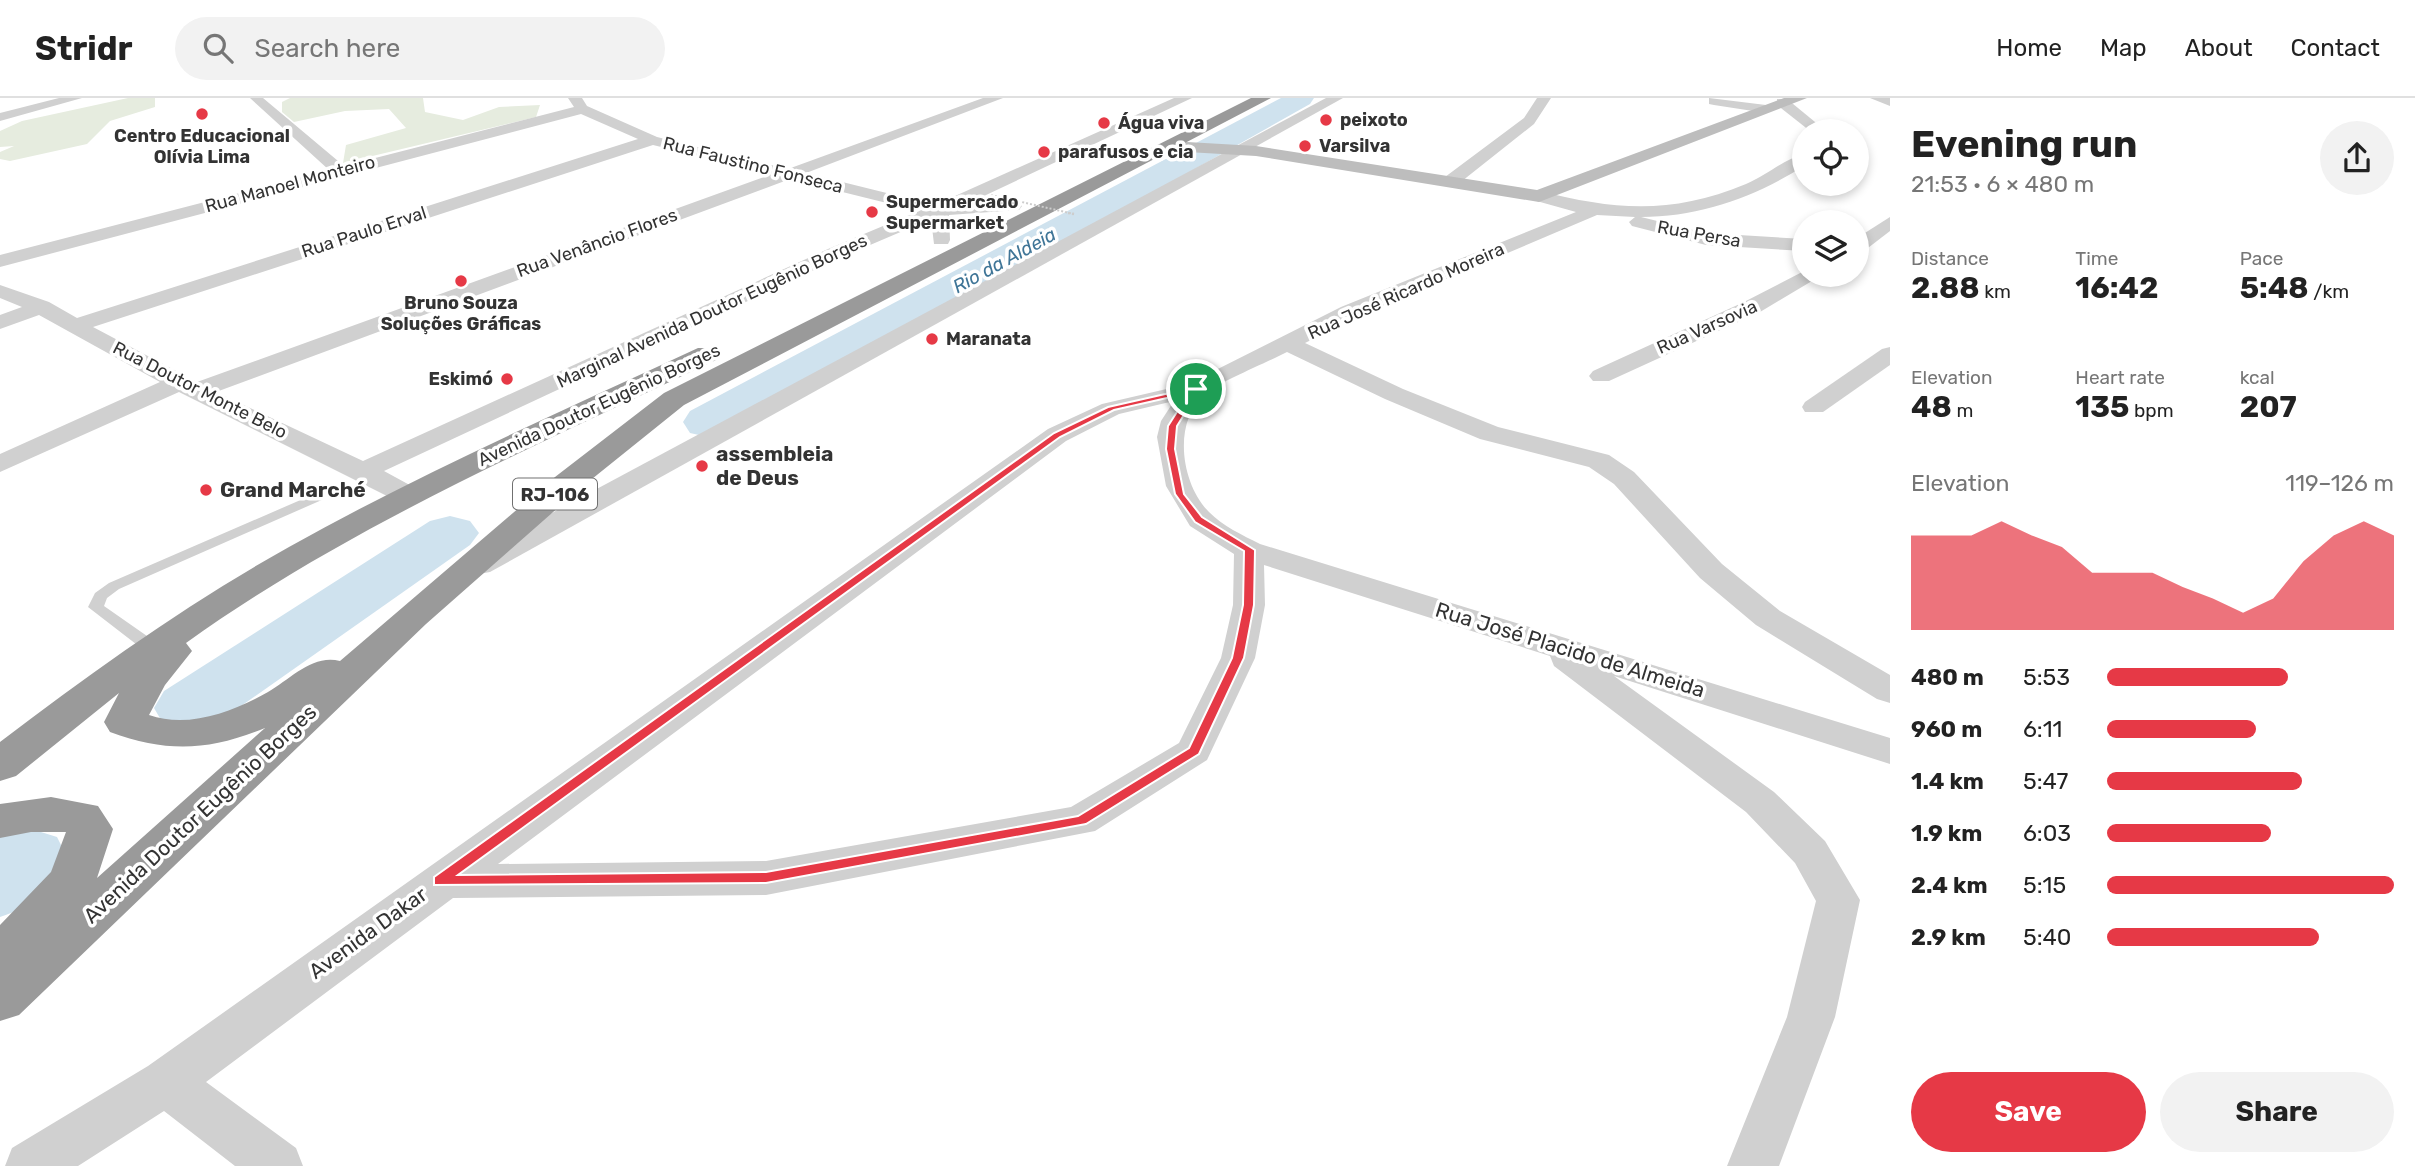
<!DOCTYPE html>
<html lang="en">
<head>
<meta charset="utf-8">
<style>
	:root { --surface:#fff; --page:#f2f2f2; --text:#222; --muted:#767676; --line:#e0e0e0; --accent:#e63946 }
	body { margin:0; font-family:Rubik,sans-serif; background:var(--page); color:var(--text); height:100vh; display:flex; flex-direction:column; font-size:26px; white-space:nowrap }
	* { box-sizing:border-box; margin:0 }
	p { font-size:23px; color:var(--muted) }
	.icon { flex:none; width:38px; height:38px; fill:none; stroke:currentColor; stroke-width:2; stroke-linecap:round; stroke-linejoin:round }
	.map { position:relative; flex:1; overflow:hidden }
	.drawer { display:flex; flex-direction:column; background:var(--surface); width:525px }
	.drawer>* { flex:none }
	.fabs { position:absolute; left:1792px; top:21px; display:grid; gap:14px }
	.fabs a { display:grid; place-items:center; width:77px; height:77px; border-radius:50%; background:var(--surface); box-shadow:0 4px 10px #0003; font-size:35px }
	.pin { position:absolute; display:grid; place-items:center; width:60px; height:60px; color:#fff; margin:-30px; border:4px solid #fff; border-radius:50%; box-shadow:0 2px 7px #0007 }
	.round { display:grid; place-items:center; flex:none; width:74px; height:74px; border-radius:37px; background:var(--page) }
	.summary { display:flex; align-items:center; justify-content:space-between; height:119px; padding:0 21px }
	h1 { font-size:38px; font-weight:700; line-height:52px }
	.metrics { display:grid; grid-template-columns:repeat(3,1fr); gap:10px; height:119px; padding:7px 21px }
	.metrics div { display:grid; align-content:center }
	.metrics b { font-size:30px; font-weight:700 }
	.metrics small { font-size:19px; font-weight:400 }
	.metrics p { font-size:19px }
	.chart { height:196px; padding:14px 21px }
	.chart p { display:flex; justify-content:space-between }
	.chart svg { width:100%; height:126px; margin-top:7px; fill:var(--accent); opacity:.7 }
	.button { display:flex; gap:14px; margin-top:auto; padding:14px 21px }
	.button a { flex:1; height:80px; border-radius:42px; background:var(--accent); color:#fff; font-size:28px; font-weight:700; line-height:80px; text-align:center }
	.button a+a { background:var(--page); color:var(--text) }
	ul { padding:0 21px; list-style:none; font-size:23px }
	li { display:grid; grid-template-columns:112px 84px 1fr; align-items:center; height:52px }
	li i { height:18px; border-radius:9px; background:var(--accent) }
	header { display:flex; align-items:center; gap:42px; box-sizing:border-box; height:98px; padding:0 35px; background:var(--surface); border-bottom:2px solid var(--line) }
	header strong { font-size:33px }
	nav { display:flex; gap:38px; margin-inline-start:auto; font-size:24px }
	.search { width:490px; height:63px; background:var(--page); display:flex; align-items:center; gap:18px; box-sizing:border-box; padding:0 24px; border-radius:38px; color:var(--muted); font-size:26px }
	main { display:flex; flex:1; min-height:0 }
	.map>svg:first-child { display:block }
	.green { fill:#e6ecdf }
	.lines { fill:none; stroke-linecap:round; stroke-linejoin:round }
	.river { fill:#cfe2ee; fill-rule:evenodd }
	.lane { fill:#d0d0d0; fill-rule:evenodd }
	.street { fill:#d0d0d0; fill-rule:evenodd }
	.secondary { fill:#bdbdbd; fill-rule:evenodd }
	.highway { fill:#9a9a9a; fill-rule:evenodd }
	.path-bridge-far1 { stroke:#cdcdcd; stroke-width:2; stroke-dasharray:2 2; stroke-linecap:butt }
	.path-bridge { stroke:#cdcdcd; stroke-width:2.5; stroke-dasharray:2 2; stroke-linecap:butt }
	.route { fill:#e63946; stroke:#fff; stroke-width:2; fill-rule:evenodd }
	.poi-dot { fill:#e63946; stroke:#fff; stroke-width:2.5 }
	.labels { text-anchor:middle; stroke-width:7; stroke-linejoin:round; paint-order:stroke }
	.far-poi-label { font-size:18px; font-weight:bold; fill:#333; stroke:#fff; text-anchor:start }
	.far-street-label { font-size:18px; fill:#333; stroke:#fff }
	.far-water-label { font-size:19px; font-style:italic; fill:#3f7597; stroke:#fff }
	.shield { fill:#fff; stroke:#707070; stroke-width:2 }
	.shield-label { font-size:19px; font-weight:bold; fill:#333 }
	.poi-label { font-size:21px; font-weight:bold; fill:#333; stroke:#fff; text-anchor:start }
	.street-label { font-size:21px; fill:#333; stroke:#fff }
</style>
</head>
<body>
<header>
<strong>Stridr</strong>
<div class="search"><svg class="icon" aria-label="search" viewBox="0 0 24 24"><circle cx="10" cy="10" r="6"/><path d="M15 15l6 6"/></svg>Search here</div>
<nav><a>Home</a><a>Map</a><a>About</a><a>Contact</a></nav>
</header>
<main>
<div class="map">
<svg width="1890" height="1068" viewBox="0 0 1890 1068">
	<rect width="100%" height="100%" fill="#fff"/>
	<!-- green -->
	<g class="green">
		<polygon points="128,0 155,0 155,9 110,23 87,46 10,63 0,61 0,54 14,48 0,49 0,33 22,23"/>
		<polygon points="290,0 423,0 425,14 463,22 499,9 540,7 536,19 343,65 346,47 406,30 389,11 345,13 294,24 282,14 282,4"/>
	</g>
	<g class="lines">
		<!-- river -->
		<g class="river">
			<polygon points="1281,0 1314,0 1310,6 726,335 708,339 690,335 683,324 690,313"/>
			<polygon points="450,418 470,423 479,435 470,447 214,627 189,633 164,627 154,610 164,593 430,423"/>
			<path d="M28 730 57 739 68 761C51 794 35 807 0 819V739Z"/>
		</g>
		<!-- lane -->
		<polygon class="lane" points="319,394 324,395 324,401 119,491 107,500 104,508 157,545 159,549 157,553 145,553 88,509 95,495 109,485"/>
		<!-- street -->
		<g class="street">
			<polygon points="59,0 82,0 0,23 0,15"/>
			<path d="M250 0H263L344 68 574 9 568 0H582L587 8 657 39 788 71 983 0H1003L806 75 935 107 1174 0H1192L969 105 1013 103 1022 108 1019 112 949 117 950 142 948 146H934L931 121 842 159 384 373 417 391 421 397 417 403 407 405 397 403 179 294 0 374V356L160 284 39 217 0 231V217L22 209 0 200V187L49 204 77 220 638 41 581 16 0 169V157L329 72ZM653 47 772 76 197 284 93 229ZM790 81 919 113 828 151 363 363 216 294Z"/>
			<polygon points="1326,0 1343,0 490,474 479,476 468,474 464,467 468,460"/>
			<polygon points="1537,0 1551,0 1534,26 1457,87 1445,87 1445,79 1524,20"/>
			<polygon points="1709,0 1766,7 1773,11 1766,15 1714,7 1709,6"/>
			<polygon points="1870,0 1890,0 1890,8"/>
			<polygon points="1777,1 1787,1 1826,33 1810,33 1777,7"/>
			<path d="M1804 56V68C1755 99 1700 119 1641 119L1706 135 1804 141V153L1706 147 1632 128 1629 124 1635 119 1597 117 1357 219 1305 245 1403 291 1498 329 1609 357 1634 374 1722 466 1780 513 1890 577V605L1877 601 1756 527 1700 480 1614 386 1589 369 1480 341 1385 301 1287 254C1268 264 1219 284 1205 296 1172 324 1181 386 1209 414 1223 428 1242 437 1260 446L1890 640V666L1614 578 1774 694 1825 743 1860 802 1835 919 1779 1068H1727L1787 919 1816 803 1795 765 1746 714 1554 568 1550 558 1264 467 1265 507 1255 560 1207 662 1095 733 766 797 453 800 206 984 296 1050 303 1068H235L164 1013 78 1068H5L12 1050 148 968 1048 331 1102 306 1188 286 1341 209 1576 114 1533 102 1530 98 1533 94 1539 93C1615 112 1671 117 1746 86 1766 78 1784 61 1804 56ZM1174 303 1161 323 1157 339 1166 388 1190 428 1234 456 1233 507 1221 560 1179 645 1071 709 766 763 498 766 1066 343 1119 316Z"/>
			<polygon points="1890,119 1890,133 1864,153 1857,155 1857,140"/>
			<polygon points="1804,173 1804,177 1822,177 1760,214 1609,283 1593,283 1589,278 1593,273 1744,204"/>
			<polygon points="1890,249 1890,267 1823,314 1805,314 1802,309 1805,304 1882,251"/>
		</g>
		<!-- secondary -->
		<polygon class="secondary" points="1784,0 1807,0 1539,104 1256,58 1170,53 1161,48 1170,43 1256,48 1537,92"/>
		<!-- highway -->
		<path class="highway" d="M1251 0H1271L684 307 577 393 426 526 19 917 0 923V827L51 774 66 734H31L0 740V706L51 699 98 708 113 731 97 780 265 630C208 653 168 655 110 634L104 624 119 595 16 678 0 683V644C93 573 187 506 289 449 421 375 560 314 698 250H716L720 256 716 262C536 348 349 428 186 545L192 553 165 587 149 617C189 631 234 613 268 594 291 581 312 556 340 563L555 379 664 295Z"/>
		<!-- path-bridge-far1 -->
		<polyline class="path-bridge-far1" points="991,97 1074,116"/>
		<!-- path-bridge -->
		<polyline class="path-bridge" points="1068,115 1074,116"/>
	</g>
	<!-- route -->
	<path class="route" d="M1196 289 1200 291 1177 328 1175 351 1184 396 1202 419 1255 452 1254 507 1244 560 1199 656 1086 726 766 785 434 787V779L1054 335 1108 309ZM1189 295 1168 328 1166 351 1175 396 1195 424 1244 453 1243 507 1232 560 1189 650 1078 718 766 774 458 777 1060 339 1114 312Z"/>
	<!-- markers -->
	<g class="poi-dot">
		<circle cx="202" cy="16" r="7"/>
		<circle cx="1326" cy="22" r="7"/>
		<circle cx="1104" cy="25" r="7"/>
		<circle cx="1305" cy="48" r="7"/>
		<circle cx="1044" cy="54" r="7"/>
		<circle cx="872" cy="114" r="7"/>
		<circle cx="461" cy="183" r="7"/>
		<circle cx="932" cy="241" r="7"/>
		<circle cx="507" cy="281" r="7"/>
		<circle cx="702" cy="368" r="7"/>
		<circle cx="206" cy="392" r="7"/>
	</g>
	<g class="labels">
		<!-- far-poi labels -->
		<g class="far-poi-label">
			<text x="1340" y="28">peixoto</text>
			<text x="1118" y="31">Água viva</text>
			<text x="202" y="44" text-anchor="middle">Centro Educacional<tspan x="202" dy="21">Olívia Lima</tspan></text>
			<text x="1319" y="54">Varsilva</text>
			<text x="1058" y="60">parafusos e cia</text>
			<text x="886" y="110">Supermercado<tspan x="886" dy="21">Supermarket</tspan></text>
			<text x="461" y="211" text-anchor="middle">Bruno Souza<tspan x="461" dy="21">Soluções Gráficas</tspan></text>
			<text x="946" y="247">Maranata</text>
			<text x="493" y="287" text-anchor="end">Eskimó</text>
		</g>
		<!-- far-street labels -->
		<g class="far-street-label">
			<text transform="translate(753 67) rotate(14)" y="6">Rua Faustino Fonseca</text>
			<text transform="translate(290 86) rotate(-15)" y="6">Rua Manoel Monteiro</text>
			<text transform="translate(364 134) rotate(-18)" y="6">Rua Paulo Erval</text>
			<text transform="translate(1699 136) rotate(10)" y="6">Rua Persa</text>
			<text transform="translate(597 145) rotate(-20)" y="6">Rua Venâncio Flores</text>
			<text transform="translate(1406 193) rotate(-24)" y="6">Rua José Ricardo Moreira</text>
			<text transform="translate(712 213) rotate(-25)" y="6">Marginal Avenida Doutor Eugênio Borges</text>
			<text transform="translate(1707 229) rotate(-24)" y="6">Rua Varsovia</text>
			<text transform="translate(200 292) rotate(27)" y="6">Rua Doutor Monte Belo</text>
			<text transform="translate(599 307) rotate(-25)" y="6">Avenida Doutor Eugênio Borges</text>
		</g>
		<!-- far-water labels -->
		<g class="far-water-label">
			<text transform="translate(1004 162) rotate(-29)" y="7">Rio da Aldeia</text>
		</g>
		<!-- shield labels -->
		<rect class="shield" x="513" y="380.5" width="84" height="31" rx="5"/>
		<g class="shield-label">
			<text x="555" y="403">RJ-106</text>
		</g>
		<!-- poi labels -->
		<g class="poi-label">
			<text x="716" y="363">assembleia<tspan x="716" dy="24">de Deus</tspan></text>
			<text x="220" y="399">Grand Marché</text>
		</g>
		<!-- street labels -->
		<g class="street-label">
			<text transform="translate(1570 552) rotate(17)" y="7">Rua José Placido de Almeida</text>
			<text transform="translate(200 716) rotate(-43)" y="7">Avenida Doutor Eugênio Borges</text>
			<text transform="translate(368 835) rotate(-36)" y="7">Avenida Dakar</text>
		</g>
	</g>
</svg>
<div class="fabs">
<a><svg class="icon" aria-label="locate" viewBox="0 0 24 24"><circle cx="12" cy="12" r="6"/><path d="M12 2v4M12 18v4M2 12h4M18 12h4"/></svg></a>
<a><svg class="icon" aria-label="layers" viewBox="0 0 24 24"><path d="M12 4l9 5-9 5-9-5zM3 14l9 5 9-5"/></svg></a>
</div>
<div class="pin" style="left:1196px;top:291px;background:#1e9e55"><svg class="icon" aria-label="arrive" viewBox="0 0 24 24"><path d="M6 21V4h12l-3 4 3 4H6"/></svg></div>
</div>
<section class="drawer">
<div class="summary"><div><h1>Evening run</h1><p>21:53 · 6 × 480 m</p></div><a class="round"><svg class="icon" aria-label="share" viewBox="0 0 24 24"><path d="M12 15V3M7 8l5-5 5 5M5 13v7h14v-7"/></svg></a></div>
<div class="metrics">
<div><p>Distance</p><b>2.88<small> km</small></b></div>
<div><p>Time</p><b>16:42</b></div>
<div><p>Pace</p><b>5:48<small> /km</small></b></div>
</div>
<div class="metrics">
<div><p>Elevation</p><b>48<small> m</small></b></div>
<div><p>Heart rate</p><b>135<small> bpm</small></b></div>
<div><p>kcal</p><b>207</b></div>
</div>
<div class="chart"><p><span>Elevation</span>119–126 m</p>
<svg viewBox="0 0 160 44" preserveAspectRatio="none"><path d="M0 44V11L10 11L20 11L30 6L40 11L50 15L60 24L70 24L80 24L90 29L100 33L110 38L120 33L130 20L140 11L150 6L160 11V44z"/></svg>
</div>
<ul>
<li><b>480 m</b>5:53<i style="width:63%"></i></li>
<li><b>960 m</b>6:11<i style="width:52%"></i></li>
<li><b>1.4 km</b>5:47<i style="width:68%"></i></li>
<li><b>1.9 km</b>6:03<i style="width:57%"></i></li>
<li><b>2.4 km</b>5:15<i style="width:100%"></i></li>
<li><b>2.9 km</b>5:40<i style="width:74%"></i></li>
</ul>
<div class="button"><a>Save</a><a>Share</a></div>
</section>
</main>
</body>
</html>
